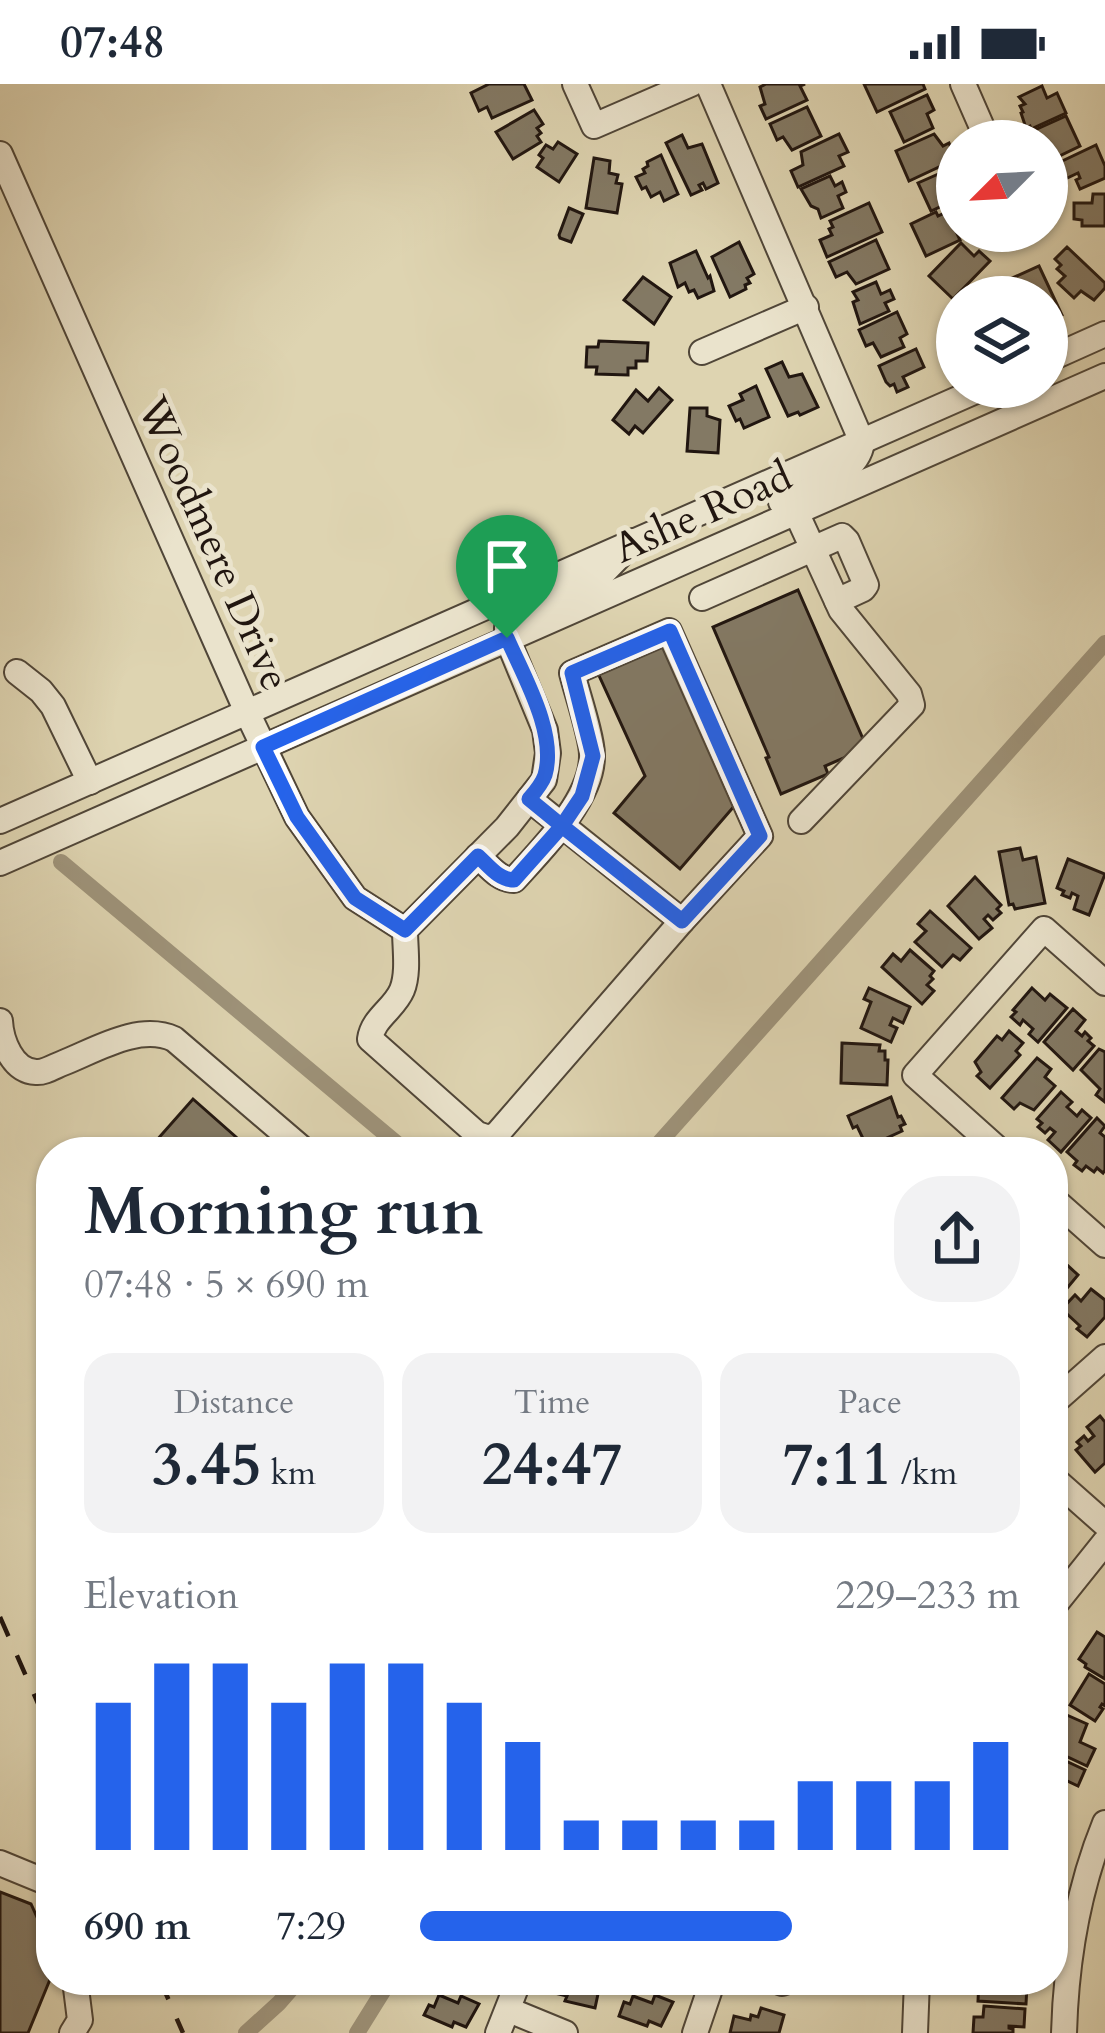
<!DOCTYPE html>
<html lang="en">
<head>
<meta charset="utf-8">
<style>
	:root { --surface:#fff; --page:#f2f2f3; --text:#1f2937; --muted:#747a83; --accent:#2563eb }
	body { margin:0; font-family:Cardo,serif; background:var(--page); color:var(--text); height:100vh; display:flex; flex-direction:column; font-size:45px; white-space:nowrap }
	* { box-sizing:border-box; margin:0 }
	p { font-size:39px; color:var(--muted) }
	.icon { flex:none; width:66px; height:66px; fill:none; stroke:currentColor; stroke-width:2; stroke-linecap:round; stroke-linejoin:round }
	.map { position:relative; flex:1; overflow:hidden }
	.sheet { position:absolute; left:36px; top:1053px; width:1032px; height:858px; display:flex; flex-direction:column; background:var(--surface); border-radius:48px; box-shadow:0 3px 9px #0004 }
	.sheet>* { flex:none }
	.needle { width:78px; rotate:246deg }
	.fabs { position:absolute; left:936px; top:36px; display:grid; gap:24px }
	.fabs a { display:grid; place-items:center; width:132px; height:132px; border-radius:50%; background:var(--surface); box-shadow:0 3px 9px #0004; font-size:60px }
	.pin { position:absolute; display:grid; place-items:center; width:102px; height:102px; color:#fff; margin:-123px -51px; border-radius:50% 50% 50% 0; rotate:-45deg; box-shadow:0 0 12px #0007 }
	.pin .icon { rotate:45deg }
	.round { display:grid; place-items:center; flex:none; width:126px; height:126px; border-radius:48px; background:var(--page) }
	.overview { display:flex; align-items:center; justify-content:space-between; height:204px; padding:0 48px }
	h1 { font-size:66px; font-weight:800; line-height:90px }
	.metrics { display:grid; grid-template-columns:repeat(3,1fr); gap:18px; height:204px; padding:12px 48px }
	.metrics div { display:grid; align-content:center; border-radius:30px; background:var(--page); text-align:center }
	.metrics b { font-size:60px; font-weight:800 }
	.metrics small { font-size:33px; font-weight:400 }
	.metrics p { font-size:33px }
	.chart { height:336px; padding:24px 48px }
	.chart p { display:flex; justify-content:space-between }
	.chart svg { width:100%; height:216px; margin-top:12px; stroke:var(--accent); stroke-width:6 }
	ul { padding:0 48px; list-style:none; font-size:39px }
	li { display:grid; grid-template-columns:192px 144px 1fr; align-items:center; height:90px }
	li i { height:30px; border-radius:15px; background:var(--accent) }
	.status { display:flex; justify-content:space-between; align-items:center; height:84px; padding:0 60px; background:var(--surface); direction:ltr }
	.status svg { height:33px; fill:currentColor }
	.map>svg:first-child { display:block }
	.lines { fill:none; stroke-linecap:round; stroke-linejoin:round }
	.canal { stroke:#9e937a; stroke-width:16 }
	.building { fill:#837964; stroke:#211610; stroke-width:3 }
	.minor-casing { stroke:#504638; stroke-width:28 }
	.minor { stroke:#eae3cc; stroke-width:24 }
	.rail { stroke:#211610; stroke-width:4.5; stroke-dasharray:21 21; stroke-linecap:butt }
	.route-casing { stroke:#fff; stroke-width:24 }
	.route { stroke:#2563eb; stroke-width:15 }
	.labels { text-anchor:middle; stroke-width:10; stroke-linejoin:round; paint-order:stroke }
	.street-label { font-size:42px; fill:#211610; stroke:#eae3cc }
</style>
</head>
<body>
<div class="status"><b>07:48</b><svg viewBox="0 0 49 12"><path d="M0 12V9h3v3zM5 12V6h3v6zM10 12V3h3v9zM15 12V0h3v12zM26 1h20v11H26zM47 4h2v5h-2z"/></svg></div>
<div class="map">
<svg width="1105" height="1949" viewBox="0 0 1105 1949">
	<rect width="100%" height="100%" fill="#ded4b1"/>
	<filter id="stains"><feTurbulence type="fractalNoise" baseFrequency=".00167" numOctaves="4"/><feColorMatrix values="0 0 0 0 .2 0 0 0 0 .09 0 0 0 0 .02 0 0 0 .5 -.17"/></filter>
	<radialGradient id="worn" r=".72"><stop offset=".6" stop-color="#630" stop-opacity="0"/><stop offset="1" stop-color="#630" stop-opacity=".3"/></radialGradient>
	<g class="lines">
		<!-- canal -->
		<g class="canal">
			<polyline points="61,778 407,1068"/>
			<polyline points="651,1068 1105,559"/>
			<polyline points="246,1949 279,1919 299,1896"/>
			<polyline points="357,1949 390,1896"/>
		</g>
	</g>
	<!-- building -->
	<g class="building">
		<polygon points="489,0 524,0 532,16 492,34 487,23 479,27 471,9"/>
		<polygon points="766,0 805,0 800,2 807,16 766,35 760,22 765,20 760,3"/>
		<polygon points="864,0 923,0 925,5 877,28"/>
		<polygon points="1042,2 1047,14 1057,9 1066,29 1031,45 1030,42 1026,44 1021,29 1023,28 1020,22 1025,20 1019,13"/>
		<polygon points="927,11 934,26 927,30 933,44 904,58 890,28"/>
		<polygon points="807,23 821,52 792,66 783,53 777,56 770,40"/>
		<polygon points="534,26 543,40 537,44 541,49 537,52 541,58 513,75 496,48"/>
		<polygon points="1066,32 1080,62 1051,76 1047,57 1029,57 1026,50"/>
		<polygon points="839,50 848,68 839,72 844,82 798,103 791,87 803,81 801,68"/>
		<polygon points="934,50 943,62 949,59 956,75 909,97 896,67"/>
		<polygon points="682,51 688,64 702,60 718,99 706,105 703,99 699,101 702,106 691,111 666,59"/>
		<polygon points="558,58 577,70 559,98 537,83 543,74 539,71 546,61 553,65"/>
		<polygon points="1096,61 1105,82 1105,94 1080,105 1076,96 1080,94 1078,89 1063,96 1056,80"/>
		<polygon points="661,71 678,110 664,117 660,108 651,113 646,103 642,105 636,93 645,89 643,85 648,82 647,78"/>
		<polygon points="594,74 610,77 609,89 618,91 616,99 622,100 617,129 586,124"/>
		<polygon points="957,78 957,115 931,127 918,99 952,84 951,81"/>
		<polygon points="830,92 835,102 842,98 846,108 838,112 843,124 821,134 818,125 811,122 801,105"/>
		<polygon points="1093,110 1105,110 1105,142 1082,142 1082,136 1074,135 1074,119 1092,119"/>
		<polygon points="869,119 882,148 827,173 820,156 832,151 829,145 833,143 830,137"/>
		<polygon points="957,123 957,142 954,143 960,156 926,172 911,140 936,128 938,132"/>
		<polygon points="569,124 583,130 571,158 560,154 559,151"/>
		<polygon points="876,156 889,185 856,200 847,188 836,193 829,178"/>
		<polygon points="739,158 754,190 747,194 750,199 745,201 746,205 730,213 712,173"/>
		<polygon points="961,159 974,172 979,167 990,177 953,215 929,192"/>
		<polygon points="1067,163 1105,199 1105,204 1094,216 1081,207 1074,214 1058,199 1065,192 1057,185 1061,181 1055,175"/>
		<polygon points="696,167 708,194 710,192 714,207 698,214 694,206 689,208 685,199 678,203 670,179"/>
		<polygon points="1039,182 1062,231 1047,238 1047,213 1013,213 1018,211 1010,195"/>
		<polygon points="643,193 671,213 654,240 624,216"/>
		<polygon points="876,198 881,210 890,206 894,215 885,219 889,227 860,240 853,218 858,216 853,208"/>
		<polygon points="897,228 907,250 900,254 904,263 881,273 873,259 866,262 859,246"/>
		<polygon points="599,257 648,259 647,277 636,277 636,284 628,284 628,291 596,290 597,283 586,283 587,263 598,263"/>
		<polygon points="916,265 924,283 903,293 908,303 897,308 894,300 890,302 886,298 879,282"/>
		<polygon points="782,278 789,293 802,290 818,323 800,331 798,328 788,332 766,285"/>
		<polygon points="756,302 769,333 744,344 740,335 736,337 729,322 743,316 740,310"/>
		<polygon points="659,304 672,316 643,349 635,342 629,350 613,336 636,306 648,317"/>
		<polygon points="690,324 707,324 707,332 720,336 718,369 687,367"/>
		<polygon points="798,506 867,664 825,682 828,690 781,710 766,674 769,673 713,543"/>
		<polygon points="660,556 736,720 680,785 614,729 645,692 596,585"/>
		<polygon points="1020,764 1023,776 1036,773 1045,819 1015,825 1013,820 1009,821 999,768"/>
		<polygon points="1068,775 1105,790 1089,831 1074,825 1078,812 1072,809 1070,814 1062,811 1064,807 1057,804"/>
		<polygon points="975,793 1001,821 997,825 1001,829 993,836 988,831 984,835 992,844 979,855 948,822"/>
		<polygon points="930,827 971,864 960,876 953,871 942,883 915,858 926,847 918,840"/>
		<polygon points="910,866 934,887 930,892 933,895 927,901 934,907 922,920 882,883 893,870 901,877"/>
		<polygon points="869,904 910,923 903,939 893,934 890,941 897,944 891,958 861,944 871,918 864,915"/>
		<polygon points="1032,904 1045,916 1050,910 1067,924 1038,958 1029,950 1033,945 1023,936 1020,941 1011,933 1016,928 1013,926"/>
		<polygon points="1073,925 1085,936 1076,947 1082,952 1085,948 1091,954 1088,957 1094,962 1073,986 1044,958"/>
		<polygon points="1009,947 1023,959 1016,967 1020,971 990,1004 977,992 981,988 975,978 997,952 1002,956"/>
		<polygon points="842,959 880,961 879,967 885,967 885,976 888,976 887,1001 841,999"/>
		<polygon points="1099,965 1105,968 1105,1018 1096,1011 1100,1005 1081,986"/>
		<polygon points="1037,974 1051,985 1045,993 1055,1002 1034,1026 1020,1019 1014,1025 1002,1014"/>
		<polygon points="1061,1008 1072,1018 1067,1023 1077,1032 1082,1026 1091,1034 1061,1068 1048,1056 1055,1048 1050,1044 1045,1049 1038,1043 1042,1039 1037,1035"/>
		<polygon points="891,1013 898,1033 901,1032 905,1040 900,1042 902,1047 867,1063 857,1042 853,1044 848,1032"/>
		<polygon points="193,1015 253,1068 148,1066"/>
		<polygon points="1097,1034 1105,1042 1100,1049 1105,1053 1105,1086 1103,1089 1097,1084 1094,1088 1086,1082 1082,1087 1074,1081 1077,1077 1067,1068"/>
		<polygon points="1053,1178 1061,1185 1065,1179 1078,1191 1053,1221"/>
		<polygon points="1091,1205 1105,1216 1105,1233 1087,1253 1077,1245 1080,1242 1067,1230 1064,1233 1059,1228 1075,1211 1081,1217"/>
		<polygon points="1100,1332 1105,1338 1105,1379 1095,1388 1076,1366 1081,1362 1077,1358 1084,1352 1088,1357 1094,1352 1087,1343"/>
		<polygon points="1097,1548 1105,1553 1105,1595 1085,1583 1086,1580 1079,1575"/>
		<polygon points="1089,1590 1105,1600 1105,1622 1102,1620 1100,1623 1103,1625 1095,1637 1070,1621"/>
		<polygon points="1060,1628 1087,1640 1080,1658 1095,1665 1087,1682 1053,1666 1053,1642"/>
		<polygon points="1053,1671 1085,1686 1078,1702 1063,1695 1053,1711"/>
		<polygon points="0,1808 31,1820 51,1864 51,1893 28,1949 0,1949"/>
		<polygon points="557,1896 595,1899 593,1909 598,1910 595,1924 565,1917 567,1912 554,1909"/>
		<polygon points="979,1896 1013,1896 1012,1901 1027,1902 1026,1920 978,1917"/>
		<polygon points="439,1911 458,1919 461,1912 479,1920 466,1943 454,1938 452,1943 424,1931 429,1921 434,1923"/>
		<polygon points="655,1911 673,1918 661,1942 649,1937 647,1942 619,1932 624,1918 630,1920 633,1912 652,1919"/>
		<polygon points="984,1922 1025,1925 1024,1943 1009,1942 1009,1944 1013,1945 1013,1949 973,1949 974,1933 983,1933"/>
		<polygon points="761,1924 784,1931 779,1949 730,1949 734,1932 750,1936 751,1931 758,1933"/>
	</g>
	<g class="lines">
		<defs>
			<g id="minor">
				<polyline points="575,0 594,42 691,0"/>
				<path d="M708 0 862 358C858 392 809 404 781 418"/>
				<polyline points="963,0 988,57"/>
				<polyline points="0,70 247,628 297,733 355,814 405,846"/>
				<polyline points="702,268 806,223"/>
				<polyline points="1047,276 1105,250"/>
				<polyline points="796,428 841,526 909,610 912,621 801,737"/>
				<path d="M634 457 604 488 523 529 507 544V554L545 646 548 669 544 696 507 743 405 846C405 864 409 889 402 906 394 925 373 934 370 955L477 1050 489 1054 497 1050 682 837"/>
				<polyline points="702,514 842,452 847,457 866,501 863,505 837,517"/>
				<polyline points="17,588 41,607 53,622 90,698"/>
				<polyline points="0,737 985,303"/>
				<path d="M478 772C489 782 499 796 514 796 541 766 593 715 592 671 592 653 577 609 572 589L669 547 760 752 682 837 529 715"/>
				<polyline points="0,779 1105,292"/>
				<path d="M0 937C1 956 12 987 36 988 44 989 55 982 63 979 96 966 139 939 174 955L306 1068"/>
				<polyline points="1001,1068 915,991 1044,845 1105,899"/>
				<polyline points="1053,1115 1105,1161"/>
				<polyline points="1053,1319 1105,1273"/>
				<polyline points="1053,1394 1105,1440"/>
				<polyline points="1053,1523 1105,1458"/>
				<polyline points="0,1779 51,1800"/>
				<polyline points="774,1896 782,1899 791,1896"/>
				<polyline points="509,1926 565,1949"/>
				<polyline points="72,1949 80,1936 75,1896"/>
				<polyline points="498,1949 519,1896"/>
				<polyline points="695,1949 713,1896"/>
				<polyline points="915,1949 917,1896"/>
				<path d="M1064 1949C1066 1877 1078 1805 1105 1739"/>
			</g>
		</defs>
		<!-- minor casing -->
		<use href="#minor" class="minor-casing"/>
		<!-- minor -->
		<use href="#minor" class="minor"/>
		<!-- rail -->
		<g class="rail">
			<polyline points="0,1533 51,1649"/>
			<polyline points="160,1896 183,1949"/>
		</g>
	</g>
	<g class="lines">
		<defs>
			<path id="route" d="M507 554 263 663 297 733 355 814 405 846 478 772C489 782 499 796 514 796L562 742 682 837 760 752 670 547 572 589 593 672 582 712 562 742 529 715C535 708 542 700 545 691 557 649 524 593 507 554"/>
		</defs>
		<!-- route casing -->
		<use href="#route" class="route-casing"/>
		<!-- route -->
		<use href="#route" class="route"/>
	</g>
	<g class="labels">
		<!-- street labels -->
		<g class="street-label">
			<text transform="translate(702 427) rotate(-24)" y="15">Ashe Road</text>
			<text transform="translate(215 459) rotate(66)" y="15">Woodmere Drive</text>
		</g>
	</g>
	<rect width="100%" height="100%" filter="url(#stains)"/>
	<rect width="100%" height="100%" fill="url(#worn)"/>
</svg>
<div class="fabs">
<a><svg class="needle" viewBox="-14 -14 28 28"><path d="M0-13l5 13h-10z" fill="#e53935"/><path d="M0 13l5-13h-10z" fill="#747a83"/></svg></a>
<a><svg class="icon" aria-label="layers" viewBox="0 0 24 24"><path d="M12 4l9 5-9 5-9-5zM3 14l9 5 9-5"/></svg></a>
</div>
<div class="pin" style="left:507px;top:554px;background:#1e9e55"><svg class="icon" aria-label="arrive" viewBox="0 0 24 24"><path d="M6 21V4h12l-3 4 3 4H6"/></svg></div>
<section class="sheet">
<div class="overview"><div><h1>Morning run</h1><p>07:48 · 5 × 690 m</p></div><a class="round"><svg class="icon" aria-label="share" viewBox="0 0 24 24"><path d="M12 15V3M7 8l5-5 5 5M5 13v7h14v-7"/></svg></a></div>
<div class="metrics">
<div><p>Distance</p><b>3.45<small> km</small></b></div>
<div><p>Time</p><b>24:47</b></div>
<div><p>Pace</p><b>7:11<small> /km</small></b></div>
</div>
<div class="chart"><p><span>Elevation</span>229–233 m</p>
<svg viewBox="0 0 160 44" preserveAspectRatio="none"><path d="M5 44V14M15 44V6M25 44V6M35 44V14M45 44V6M55 44V6M65 44V14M75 44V22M85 44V38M95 44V38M105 44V38M115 44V38M125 44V30M135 44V30M145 44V30M155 44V22"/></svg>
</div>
<ul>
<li><b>690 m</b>7:29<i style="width:62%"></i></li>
</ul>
</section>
</div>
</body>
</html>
